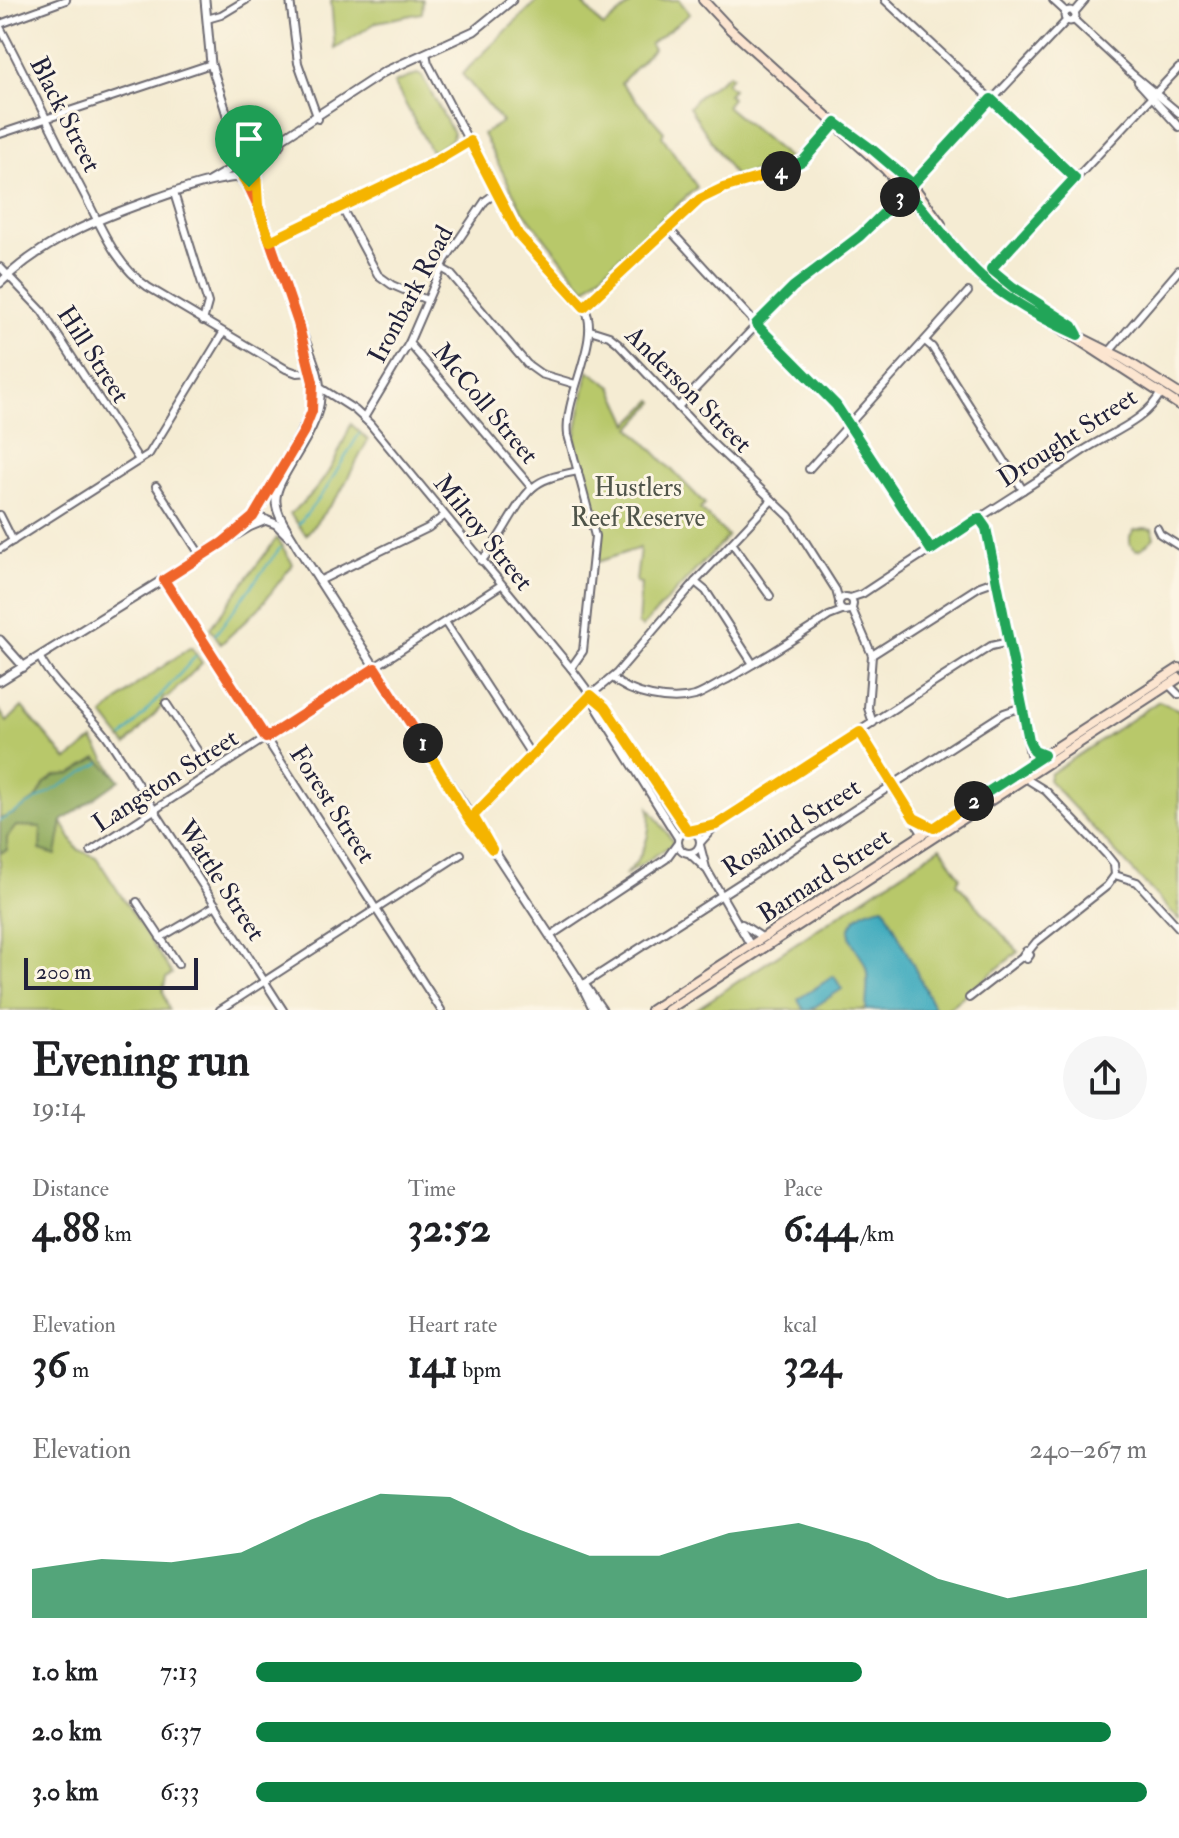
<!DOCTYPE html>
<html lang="en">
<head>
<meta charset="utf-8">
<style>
	:root { --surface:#fff; --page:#f6f6f6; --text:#202124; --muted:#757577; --accent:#0b8043 }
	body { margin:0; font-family:"IM FELL Double Pica",serif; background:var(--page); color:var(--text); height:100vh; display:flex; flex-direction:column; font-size:30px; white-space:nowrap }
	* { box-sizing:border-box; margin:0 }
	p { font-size:26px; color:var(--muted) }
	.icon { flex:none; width:44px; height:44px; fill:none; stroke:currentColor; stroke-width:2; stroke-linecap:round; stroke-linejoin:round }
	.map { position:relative; height:1010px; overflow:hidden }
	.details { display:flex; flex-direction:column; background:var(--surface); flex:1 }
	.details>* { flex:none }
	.scale { position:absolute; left:24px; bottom:20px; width:174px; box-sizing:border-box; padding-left:8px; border:4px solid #22223b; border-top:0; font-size:22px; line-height:28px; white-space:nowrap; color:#22223b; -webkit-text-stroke:6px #fcf5e5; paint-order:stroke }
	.pin { position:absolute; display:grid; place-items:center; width:68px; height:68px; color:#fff; margin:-82px -34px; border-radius:50% 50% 50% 0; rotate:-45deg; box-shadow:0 0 8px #0007 }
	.pin .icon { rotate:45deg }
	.km { position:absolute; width:40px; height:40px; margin:-20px; border-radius:50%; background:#222; color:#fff; font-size:22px; line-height:40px; text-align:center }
	.round { display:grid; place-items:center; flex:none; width:84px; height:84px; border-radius:42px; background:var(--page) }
	.head { display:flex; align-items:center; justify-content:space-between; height:136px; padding:0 32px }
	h1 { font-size:44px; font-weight:700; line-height:60px }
	.stats { display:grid; grid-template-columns:repeat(3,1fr); gap:12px; height:136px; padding:8px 32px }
	.stats div { display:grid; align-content:center }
	.stats b { font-size:40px; font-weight:700 }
	.stats small { font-size:22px; font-weight:400 }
	.stats p { font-size:22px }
	.chart { height:224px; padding:16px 32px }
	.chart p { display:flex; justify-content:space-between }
	.chart svg { width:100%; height:144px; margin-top:8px; fill:var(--accent); opacity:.7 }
	ul { padding:0 32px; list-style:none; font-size:26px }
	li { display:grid; grid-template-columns:128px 96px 1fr; align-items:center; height:60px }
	li i { height:20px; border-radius:10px; background:var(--accent) }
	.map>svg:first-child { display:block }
	.green { fill:#b8c86b; stroke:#6d7553; stroke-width:2 }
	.forest { fill:#92ac5f; stroke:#5a674d; stroke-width:2 }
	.water { fill:#3fabbe; stroke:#30667c; stroke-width:2 }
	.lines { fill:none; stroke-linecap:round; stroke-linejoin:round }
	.stream { stroke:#3fabbe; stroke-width:2 }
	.minor-casing { stroke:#6c6970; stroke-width:10 }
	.tertiary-casing { stroke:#6c6970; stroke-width:11 }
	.secondary-casing { stroke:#6c6970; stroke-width:12 }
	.minor { stroke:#fff; stroke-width:6 }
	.tertiary { stroke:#fff; stroke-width:7 }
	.secondary { stroke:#fce5d0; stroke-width:8 }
	.split-1-casing { stroke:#fff; stroke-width:16 }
	.split-2-casing { stroke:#fff; stroke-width:16 }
	.split-3-casing { stroke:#fff; stroke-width:16 }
	.split-4-casing { stroke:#fff; stroke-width:16 }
	.split-5-casing { stroke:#fff; stroke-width:16 }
	.split-1 { stroke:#f0652b; stroke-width:10 }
	.split-2 { stroke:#f5b400; stroke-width:10 }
	.split-3 { stroke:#22a559; stroke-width:10 }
	.split-4 { stroke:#22a559; stroke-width:10 }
	.split-5 { stroke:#f5b400; stroke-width:10 }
	.labels { text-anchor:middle; stroke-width:6; stroke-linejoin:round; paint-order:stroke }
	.street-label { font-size:26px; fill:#22223b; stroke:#fcf5e5 }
	.park-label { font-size:26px; fill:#4f5449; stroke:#fcf5e5 }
</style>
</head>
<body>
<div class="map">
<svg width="1179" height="1010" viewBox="0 0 1179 1010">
	<rect width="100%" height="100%" fill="#fcf5e5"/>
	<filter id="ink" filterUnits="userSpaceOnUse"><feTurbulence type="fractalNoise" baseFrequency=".0125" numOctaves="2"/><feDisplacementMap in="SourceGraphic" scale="16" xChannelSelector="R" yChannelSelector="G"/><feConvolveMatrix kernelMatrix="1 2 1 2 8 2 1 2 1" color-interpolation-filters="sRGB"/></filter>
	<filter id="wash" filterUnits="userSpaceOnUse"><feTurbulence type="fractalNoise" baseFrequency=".006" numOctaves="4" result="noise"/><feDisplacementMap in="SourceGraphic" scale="32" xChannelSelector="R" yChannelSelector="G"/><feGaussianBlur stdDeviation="1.8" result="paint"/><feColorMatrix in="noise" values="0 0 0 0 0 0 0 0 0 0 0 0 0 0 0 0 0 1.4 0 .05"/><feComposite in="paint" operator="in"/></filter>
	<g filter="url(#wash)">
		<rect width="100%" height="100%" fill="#f5ecd3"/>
		<!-- green -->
		<g class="green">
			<polygon points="331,0 423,0 422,13 377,22 335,49"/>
			<polygon points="538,0 580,0 603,27 636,0 679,0 690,14 650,44 653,49 621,83 664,132 662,136 697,187 585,289 521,208 483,134 502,122 462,74"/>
			<polygon points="417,74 422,76 453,133 452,139 432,153 394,83"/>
			<polygon points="729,74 732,76 726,83 733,89 728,94 732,98 726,106 792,161 735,177 689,107 698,97"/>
			<polygon points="588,370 612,387 629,424 653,400 655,402 631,428 705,504 700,509 728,536 642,627 638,624 641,583 636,582 640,548 597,562 599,528 575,440"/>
			<path d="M351 424 368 440 340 493 306 535 290 514C325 486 335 463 351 424Z"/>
			<polygon points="1144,528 1152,529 1154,538 1141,549 1136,550 1130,544 1130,536 1134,530"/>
			<polygon points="277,538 293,564 259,608 221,644 210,628"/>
			<polygon points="191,647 202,663 168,697 163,698 162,706 126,745 103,715 135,686"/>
			<polygon points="1159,701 1179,710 1179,920 1049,781 1050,774"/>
			<polygon points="22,707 67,760 93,740 117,777 59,817 77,849 96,857 172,974 166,978 163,991 169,1010 0,1010 0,711 7,722"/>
			<path d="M649 808 674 843 624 876C643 858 652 835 649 808Z"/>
			<polygon points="941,847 960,877 957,883 1018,952 946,1010 695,1010"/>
		</g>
		<!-- forest -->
		<polygon class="forest" points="97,758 120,780 62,821 56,855 40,850 41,827 16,826 7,838 7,850 0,853 0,819 13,814 37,798 45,783 55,776 71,774"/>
		<!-- water -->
		<g class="water">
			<path d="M884 906 934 1007 926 1010H866C866 996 870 977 865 965 862 956 855 950 852 942 842 921 866 908 884 906Z"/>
			<polygon points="834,976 842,989 810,1010 804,1010 798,999"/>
		</g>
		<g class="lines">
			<!-- stream -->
			<g class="stream">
				<polyline points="299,524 326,489 359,434"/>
				<polyline points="215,635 280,548"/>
				<polyline points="123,737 196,656"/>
				<polyline points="0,821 100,763"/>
			</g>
		</g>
	</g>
	<g filter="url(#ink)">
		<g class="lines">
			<defs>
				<g id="minor">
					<polyline points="290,0 298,63 318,119"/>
					<polyline points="885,0 1075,178"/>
					<polyline points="1053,0 1066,12"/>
					<circle cx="1070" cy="16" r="5.5"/>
					<polyline points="1074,13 1085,0"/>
					<polyline points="207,19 221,15 246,0"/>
					<polyline points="1074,20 1131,73 1179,113"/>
					<polyline points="0,24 66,0"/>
					<path d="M0 27C29 81 54 137 83 192 101 226 115 265 148 287L286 369 297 373 311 372"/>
					<path d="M426 53 428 63 514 228 584 307C603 338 563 397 568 435L595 536 583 651 571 668"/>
					<polyline points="1138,82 1179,127"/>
					<polyline points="0,134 211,64"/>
					<polyline points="913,184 1066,21"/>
					<polyline points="174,193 208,303 203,321"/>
					<polyline points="342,208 378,275 392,285 427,300"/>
					<polyline points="668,228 756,324 836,405 931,550"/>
					<polyline points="270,241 433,163 470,141"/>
					<polyline points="0,267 42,311 139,460"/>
					<polyline points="441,268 450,273 527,364 541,374 575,384"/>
					<polyline points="991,269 1013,287 1073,326 1078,335"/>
					<polyline points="983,278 1179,68"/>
					<polyline points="584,307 700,199 723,188 795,166 836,123"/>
					<polyline points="590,330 609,336 618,343 710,441 789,516 836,590 839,601"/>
					<polyline points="925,341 932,347 1023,490"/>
					<polyline points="409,343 532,488"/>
					<polyline points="1109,352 1179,270"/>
					<polyline points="319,387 355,410 370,424 571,668 591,695 598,710 678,838"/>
					<polyline points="678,407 793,287 860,236 906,190"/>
					<polyline points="364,418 409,343 445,260 485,201 496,193"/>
					<polyline points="809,469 968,292"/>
					<polyline points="156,486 201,556"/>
					<polyline points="0,515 13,541"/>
					<polyline points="979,518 988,534 1032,764"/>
					<polyline points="1157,528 1160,534 1179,546"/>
					<polyline points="732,543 770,596"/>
					<polyline points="0,549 149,454 223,333"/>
					<path d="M481 561C500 542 518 497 536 485 547 477 564 474 578 471"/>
					<polyline points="164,580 441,1010"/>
					<polyline points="319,581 428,528 444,516"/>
					<polyline points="695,582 706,591 753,664"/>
					<circle cx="846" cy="604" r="7"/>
					<path d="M850 598 862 594C935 545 1011 499 1084 450 1110 433 1147 421 1161 392"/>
					<polyline points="852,609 872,655 868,708 873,723"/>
					<polyline points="445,622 532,756"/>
					<polyline points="872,655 980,586 997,580"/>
					<path d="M40 658C56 689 88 710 108 738L283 1010"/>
					<path d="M612 678C631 695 670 703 695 696 706 692 717 684 728 679 762 659 796 638 829 616L842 611"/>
					<polyline points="1169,685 1179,695"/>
					<polyline points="591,695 605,707 688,831"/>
					<polyline points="166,703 212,773"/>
					<polyline points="860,732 923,835"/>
					<polyline points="1025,778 1046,791 1106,854 1114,864 1115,875"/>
					<polyline points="469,819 481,810 586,699 617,673 695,582 772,500"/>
					<circle cx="689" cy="842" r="11"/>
					<polyline points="693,831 716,825"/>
					<polyline points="700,843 716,825 740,808 991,646 1009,642"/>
					<polyline points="700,845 706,868"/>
					<polyline points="91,851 501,585"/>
					<polyline points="690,854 707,870 751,946"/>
					<polyline points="1115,875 1137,882 1179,928"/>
					<polyline points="137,902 178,964"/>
					<polyline points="742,924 763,938"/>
					<polyline points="550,936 666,859 677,844"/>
					<polyline points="160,938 216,905"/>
					<polygon points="1026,951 1030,955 1027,959 1023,955"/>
					<polyline points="1028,952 1036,942 1107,886 1115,875"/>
					<polyline points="584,984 1004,713 1022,707"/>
					<polyline points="969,998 1023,956"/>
					<polyline points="220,1010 461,854"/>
				</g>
				<g id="tertiary">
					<polyline points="205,0 211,64 233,134 236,160"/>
					<polyline points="256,164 257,199"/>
					<polyline points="257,168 281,144"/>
					<path d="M243 178C270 220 280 274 297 321 306 345 321 370 320 397 319 434 273 478 276 502 277 517 290 533 297 546L455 792 476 830 492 849"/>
					<polyline points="210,181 227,171 238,158 260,153 384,72 474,31 512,0"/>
					<path d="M0 283C44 240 99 218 157 198 184 189 211 179 240 177"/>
					<polyline points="288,536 276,524 260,518 257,509 279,475 312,411 313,382 303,346"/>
					<polyline points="0,640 24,667"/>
					<polyline points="0,681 222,543 249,527 266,520"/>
					<polyline points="456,793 579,980 594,1010"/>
					<polyline points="584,984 602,1010"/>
				</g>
				<g id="secondary">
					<polyline points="703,0 730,29 885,169 983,278 1179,405"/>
					<polyline points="856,137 909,180 941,224"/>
					<polyline points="1072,333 1122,358 1179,394"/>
					<polyline points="651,1010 1179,668"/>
					<polyline points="668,1010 1179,678"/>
				</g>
			</defs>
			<!-- minor casing -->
			<use href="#minor" class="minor-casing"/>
			<!-- tertiary casing -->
			<use href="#tertiary" class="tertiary-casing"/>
			<!-- secondary casing -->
			<use href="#secondary" class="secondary-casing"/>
			<!-- minor -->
			<use href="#minor" class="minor"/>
			<!-- tertiary -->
			<use href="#tertiary" class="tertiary"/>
			<!-- secondary -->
			<use href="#secondary" class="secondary"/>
		</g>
	</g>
	<g class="lines" filter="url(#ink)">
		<defs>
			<polyline id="split-1" points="249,187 258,206 298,323 313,382 312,411 304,431 253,517 222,543 164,580 266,738 375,668 423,743"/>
			<polyline id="split-2" points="423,743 469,819 492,849 473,816 591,695 605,707 688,831 716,825 860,732 914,818 934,828 974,801"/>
			<polyline id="split-3" points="900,197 860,236 793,287 756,324 836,405 931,550 979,518 986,528 1029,740 1034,751 1044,755 974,801"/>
			<path id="split-4" d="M781 171 803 161 836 123 873 150 913 184 991 99 1075 178 991 269 1013 287 1073 326 1078 335C1045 320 1008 301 981 276 955 252 931 217 906 190L900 197"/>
			<polyline id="split-5" points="249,187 243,178 250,177 256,171 258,206 270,241 433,163 470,141 518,234 584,307 700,199 723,188 781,171"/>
		</defs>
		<!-- split-1 casing -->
		<use href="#split-1" class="split-1-casing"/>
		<!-- split-2 casing -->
		<use href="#split-2" class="split-2-casing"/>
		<!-- split-3 casing -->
		<use href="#split-3" class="split-3-casing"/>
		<!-- split-4 casing -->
		<use href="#split-4" class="split-4-casing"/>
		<!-- split-5 casing -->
		<use href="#split-5" class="split-5-casing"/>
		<!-- split-1 -->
		<use href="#split-1" class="split-1"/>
		<!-- split-2 -->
		<use href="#split-2" class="split-2"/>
		<!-- split-3 -->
		<use href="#split-3" class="split-3"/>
		<!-- split-4 -->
		<use href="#split-4" class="split-4"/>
		<!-- split-5 -->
		<use href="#split-5" class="split-5"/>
	</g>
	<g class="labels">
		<!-- street labels -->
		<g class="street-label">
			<text transform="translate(66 114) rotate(63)" y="9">Black Street</text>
			<text transform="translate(410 294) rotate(-62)" y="9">Ironbark Road</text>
			<text transform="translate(94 354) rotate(57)" y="9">Hill Street</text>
			<text transform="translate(689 389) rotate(45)" y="9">Anderson Street</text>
			<text transform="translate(486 403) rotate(50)" y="9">McColl Street</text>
			<text transform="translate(1067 437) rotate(-33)" y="9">Drought Street</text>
			<text transform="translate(484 532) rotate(51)" y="9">Milroy Street</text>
			<text transform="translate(165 780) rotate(-33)" y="9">Langston Street</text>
			<text transform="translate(333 804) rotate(57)" y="9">Forest Street</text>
			<text transform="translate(791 827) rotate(-33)" y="9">Rosalind Street</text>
			<text transform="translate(824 875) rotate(-33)" y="9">Barnard Street</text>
			<text transform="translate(222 880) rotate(57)" y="9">Wattle Street</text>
		</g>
		<!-- park labels -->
		<g class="park-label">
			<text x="638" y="496">Hustlers<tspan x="638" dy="30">Reef Reserve</tspan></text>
		</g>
	</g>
</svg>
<div class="scale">200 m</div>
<div class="pin" style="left:249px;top:187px;background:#1e9e55"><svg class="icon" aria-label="arrive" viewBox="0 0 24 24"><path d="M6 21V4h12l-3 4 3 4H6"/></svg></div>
<b class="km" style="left:423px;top:743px">1</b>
<b class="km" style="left:974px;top:801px">2</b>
<b class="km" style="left:900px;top:197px">3</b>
<b class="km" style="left:781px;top:171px">4</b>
</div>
<section class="details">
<div class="head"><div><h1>Evening run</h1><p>19:14</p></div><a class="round"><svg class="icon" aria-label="share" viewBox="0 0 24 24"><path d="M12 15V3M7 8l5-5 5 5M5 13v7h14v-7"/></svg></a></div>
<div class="stats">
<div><p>Distance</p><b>4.88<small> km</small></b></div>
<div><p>Time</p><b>32:52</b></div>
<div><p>Pace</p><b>6:44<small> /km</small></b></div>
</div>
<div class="stats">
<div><p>Elevation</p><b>36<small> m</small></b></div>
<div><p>Heart rate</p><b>141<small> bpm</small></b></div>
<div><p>kcal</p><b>324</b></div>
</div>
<div class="chart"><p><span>Elevation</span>240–267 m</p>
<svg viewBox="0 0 160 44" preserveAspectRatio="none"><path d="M0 44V29L10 26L20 27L30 24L40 14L50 6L60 7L70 17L80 25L90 25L100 18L110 15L120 21L130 32L140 38L150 34L160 29V44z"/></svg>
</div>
<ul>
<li><b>1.0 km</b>7:13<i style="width:68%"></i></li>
<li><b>2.0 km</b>6:37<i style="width:96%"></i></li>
<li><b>3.0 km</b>6:33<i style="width:100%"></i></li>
</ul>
</section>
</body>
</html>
